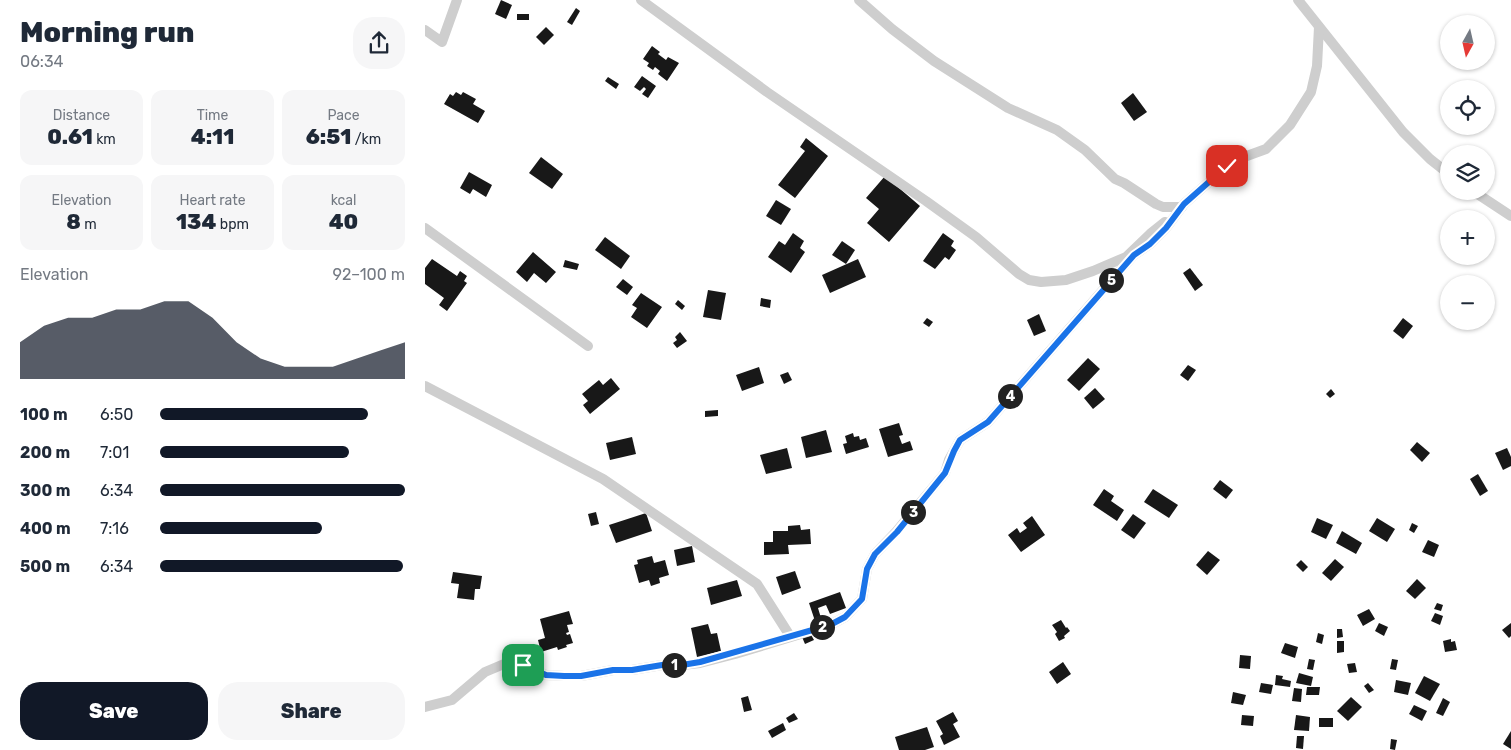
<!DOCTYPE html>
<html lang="en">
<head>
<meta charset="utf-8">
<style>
	:root { --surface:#fff; --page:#f6f6f7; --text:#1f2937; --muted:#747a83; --accent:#111827 }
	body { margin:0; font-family:Rubik,sans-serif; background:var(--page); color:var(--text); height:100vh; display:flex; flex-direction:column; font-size:19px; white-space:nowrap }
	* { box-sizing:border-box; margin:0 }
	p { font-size:16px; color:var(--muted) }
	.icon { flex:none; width:28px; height:28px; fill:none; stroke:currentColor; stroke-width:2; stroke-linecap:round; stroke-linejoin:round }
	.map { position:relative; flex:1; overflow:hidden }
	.sheet { display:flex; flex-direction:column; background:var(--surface); width:425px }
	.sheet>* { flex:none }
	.needle { width:32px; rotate:188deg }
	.controls { position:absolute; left:1015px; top:15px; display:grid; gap:10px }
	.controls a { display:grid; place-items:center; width:55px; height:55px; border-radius:50%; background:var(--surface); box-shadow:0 1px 4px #0004; font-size:25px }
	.pin { position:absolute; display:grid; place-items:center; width:42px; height:42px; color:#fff; margin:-21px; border-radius:10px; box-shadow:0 2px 8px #0006 }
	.km { position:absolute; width:25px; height:25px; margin:-12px; border-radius:50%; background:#222; color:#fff; font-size:14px; line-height:25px; text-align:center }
	.round { display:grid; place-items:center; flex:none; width:52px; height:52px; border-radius:20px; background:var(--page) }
	.overview { display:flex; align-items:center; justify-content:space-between; height:85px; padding:0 20px }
	h1 { font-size:28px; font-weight:800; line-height:38px }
	.metrics { display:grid; grid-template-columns:repeat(3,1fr); gap:8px; height:85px; padding:5px 20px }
	.metrics div { display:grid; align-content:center; border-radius:12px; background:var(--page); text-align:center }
	.metrics b { font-size:21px; font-weight:800 }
	.metrics small { font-size:14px; font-weight:400 }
	.metrics p { font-size:14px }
	.chart { height:140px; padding:10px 20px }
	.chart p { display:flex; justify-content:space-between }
	.chart svg { width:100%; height:90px; margin-top:5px; fill:var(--accent); opacity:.7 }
	.action { display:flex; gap:10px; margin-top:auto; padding:10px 20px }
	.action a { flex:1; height:58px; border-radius:20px; background:var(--accent); color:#fff; font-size:20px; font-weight:800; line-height:58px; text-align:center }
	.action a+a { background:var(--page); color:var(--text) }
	ul { padding:0 20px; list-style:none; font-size:16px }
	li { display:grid; grid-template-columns:80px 60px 1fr; align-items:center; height:38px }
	li i { height:12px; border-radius:6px; background:var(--accent) }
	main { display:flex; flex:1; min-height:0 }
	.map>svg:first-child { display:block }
	.building { fill:#181818 }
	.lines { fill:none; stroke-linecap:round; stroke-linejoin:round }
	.minor { stroke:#cecece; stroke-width:10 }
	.route-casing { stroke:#fff; stroke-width:10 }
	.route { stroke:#1a73e8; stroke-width:6 }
</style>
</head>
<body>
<main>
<section class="sheet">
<div class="overview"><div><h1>Morning run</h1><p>06:34</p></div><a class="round"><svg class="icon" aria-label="share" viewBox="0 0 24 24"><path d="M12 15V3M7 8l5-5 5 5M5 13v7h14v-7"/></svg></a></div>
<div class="metrics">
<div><p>Distance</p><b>0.61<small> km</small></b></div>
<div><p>Time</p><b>4:11</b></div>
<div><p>Pace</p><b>6:51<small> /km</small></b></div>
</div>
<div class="metrics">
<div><p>Elevation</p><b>8<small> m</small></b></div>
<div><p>Heart rate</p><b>134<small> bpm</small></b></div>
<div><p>kcal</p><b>40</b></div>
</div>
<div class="chart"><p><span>Elevation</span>92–100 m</p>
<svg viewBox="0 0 160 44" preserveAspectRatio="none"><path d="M0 44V26L10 18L20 14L30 14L40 10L50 10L60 6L70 6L80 14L90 26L100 34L110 38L120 38L130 38L140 34L150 30L160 26V44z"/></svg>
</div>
<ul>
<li><b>100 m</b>6:50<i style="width:85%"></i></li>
<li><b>200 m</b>7:01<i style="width:77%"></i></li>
<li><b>300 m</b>6:34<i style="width:100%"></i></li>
<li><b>400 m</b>7:16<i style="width:66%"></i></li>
<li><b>500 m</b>6:34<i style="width:99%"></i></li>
</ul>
<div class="action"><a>Save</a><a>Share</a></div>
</section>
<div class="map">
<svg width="1086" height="750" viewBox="0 0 1086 750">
	<rect width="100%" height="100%" fill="#fff"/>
	<!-- building -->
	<g class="building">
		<polygon points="76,0 87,5 81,19 70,14"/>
		<polygon points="151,8 155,11 147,25 142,22"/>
		<rect x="92" y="14" width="12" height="6"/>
		<polygon points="121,27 129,35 119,45 111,37"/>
		<polygon points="227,46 235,52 233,54 241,60 243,57 254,63 242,81 233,74 235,71 230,67 228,70 222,66 224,63 218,59"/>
		<polygon points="217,76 231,86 223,98 217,94 221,89 219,87 215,91 209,87"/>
		<polygon points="183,77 194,84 191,89 180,81"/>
		<polygon points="31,92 36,95 38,92 51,99 48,104 60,111 53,123 19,104 25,94 28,96"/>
		<polygon points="708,93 722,112 709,121 696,103"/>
		<polygon points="381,138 403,156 370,198 353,185 380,151 375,147"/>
		<polygon points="116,157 138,174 127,189 104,173"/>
		<polygon points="44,172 67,185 61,197 48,189 45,194 35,188"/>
		<polygon points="460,176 495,206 464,242 442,223 454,209 441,198"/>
		<polygon points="351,200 366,209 356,225 341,216"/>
		<polygon points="368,233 379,241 375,248 380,252 366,273 343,257 354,241 360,245"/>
		<polygon points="518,233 529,241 526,246 531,250 524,260 520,257 510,269 498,261"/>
		<polygon points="180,237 205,256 196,269 170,250"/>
		<polygon points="417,241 430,250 421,264 407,255"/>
		<polygon points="108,252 131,272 121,283 109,273 102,282 91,272"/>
		<polygon points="7,259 32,276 35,271 42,276 39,281 42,283 22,311 14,305 19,298 0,284 0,268"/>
		<polygon points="433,259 441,277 405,293 397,275"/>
		<polygon points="140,260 154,264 152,270 138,267"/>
		<polygon points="765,268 778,285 770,291 758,273"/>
		<polygon points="198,279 208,287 202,295 191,287"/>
		<polygon points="283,290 301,293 296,320 278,317"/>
		<polygon points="216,293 237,307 222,328 206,317 212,308 207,305"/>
		<polygon points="336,298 346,300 345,308 335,306"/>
		<polygon points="253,300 260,306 257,310 250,304"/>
		<polygon points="614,314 621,331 609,336 602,320"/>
		<polygon points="502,318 508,322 504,327 498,323"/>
		<polygon points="978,318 988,326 978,339 968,331"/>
		<polygon points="255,332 262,341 252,348 248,343 252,340 250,337"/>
		<polygon points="663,358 675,369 654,391 642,380"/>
		<polygon points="763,365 771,370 763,381 755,375"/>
		<polygon points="334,367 339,383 317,391 311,375"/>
		<polygon points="363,372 367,380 359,384 355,375"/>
		<polygon points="186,378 195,389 165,414 158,405 163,401 157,394 174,380 178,385"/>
		<polygon points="670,388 680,399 668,409 659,398"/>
		<polygon points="906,389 910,394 905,398 901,394"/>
		<polygon points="293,410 293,416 280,417 280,411"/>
		<polygon points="474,423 478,435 474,436 477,444 485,441 488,450 463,457 454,429"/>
		<polygon points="401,430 407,452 381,458 376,437"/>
		<polygon points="428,433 429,437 434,436 435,440 441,438 444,447 421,454 418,444 422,443 420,436"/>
		<polygon points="207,437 211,454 185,460 181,443"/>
		<polygon points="992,442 1005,453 997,462 985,450"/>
		<polygon points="362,448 367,468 341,474 335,455"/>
		<polygon points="1082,448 1086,457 1086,466 1078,470 1070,453"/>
		<polygon points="1053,474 1063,491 1055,496 1045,479"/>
		<polygon points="795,480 808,490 801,499 788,489"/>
		<polygon points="679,489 689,496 686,501 699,510 692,521 668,505"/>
		<polygon points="728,489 753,505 744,518 719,502"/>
		<polygon points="171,512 174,524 166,526 163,514"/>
		<polygon points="221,513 227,531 191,543 184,525"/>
		<polygon points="708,514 721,523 709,539 696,530"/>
		<polygon points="607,516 620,535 596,552 583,535 592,528 595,533 602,528 598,523"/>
		<polygon points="892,518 908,525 901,539 886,532"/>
		<polygon points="952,518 970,529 962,542 944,531"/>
		<polygon points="987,523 993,526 989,533 984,530"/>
		<polygon points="375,525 376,530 385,529 386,544 363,545 364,554 339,555 339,542 348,542 348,531 363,531 363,526"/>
		<polygon points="917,531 937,543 931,554 911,543"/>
		<polygon points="1003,540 1014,545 1009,557 997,552"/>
		<polygon points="267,546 270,562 252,566 249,550"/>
		<polygon points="783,551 795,560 782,575 771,565"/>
		<polygon points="227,556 229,563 240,560 244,575 234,578 235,583 226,586 224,580 214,583 209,565 213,564 212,560"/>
		<polygon points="910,559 919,567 906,581 897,573"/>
		<polygon points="876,560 883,567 878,572 871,565"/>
		<polygon points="370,571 376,588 357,595 351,577"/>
		<polygon points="28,572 57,576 55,589 50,589 49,600 32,598 34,584 26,583"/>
		<polygon points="992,579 1001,588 990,599 981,591"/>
		<polygon points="312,580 317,596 286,605 282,588"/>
		<polygon points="415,592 421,608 405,614 401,605 393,608 396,618 390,621 384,603"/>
		<polygon points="1012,603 1018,605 1016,611 1009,609"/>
		<polygon points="944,609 950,619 938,626 932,615"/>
		<polygon points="144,611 148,624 142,625 144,632 141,633 142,635 145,634 148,643 141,645 142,647 133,650 132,647 116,652 113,640 120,638 115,619"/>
		<polygon points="1010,613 1018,616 1015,625 1006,621"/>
		<polygon points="636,620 641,628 642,627 645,631 639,636 640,638 634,641 630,634 632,632 627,625"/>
		<polygon points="954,623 963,627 959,636 950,631"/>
		<polygon points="1086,623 1086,636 1084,638 1077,630"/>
		<polygon points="283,624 286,634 292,633 296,651 272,657 266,628"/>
		<polygon points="912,629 917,629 918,637 912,638"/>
		<polygon points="385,633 389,640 380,644 377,637"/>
		<polygon points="893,633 899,635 897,644 891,642"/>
		<polygon points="1026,639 1026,642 1030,641 1032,650 1020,652 1018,641"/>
		<polygon points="912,641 919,641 919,652 912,653"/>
		<polygon points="860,643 873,647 870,658 856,653"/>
		<polygon points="815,655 826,656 825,669 814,668"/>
		<polygon points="884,659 890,660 888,670 882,669"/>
		<polygon points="967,659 973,660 971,670 965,669"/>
		<polygon points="638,662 646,674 632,684 624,672"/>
		<polygon points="930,663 932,672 924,673 922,664"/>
		<polygon points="874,673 888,677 886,686 871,683"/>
		<polygon points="851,675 858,676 857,679 866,681 865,687 850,685"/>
		<polygon points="999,676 1015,684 1005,701 990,693"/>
		<polygon points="971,680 986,683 983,695 969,692"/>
		<polygon points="836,683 848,685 846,694 834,692"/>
		<polygon points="943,683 949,690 944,693 939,686"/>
		<polygon points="882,687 895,687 894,695 881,695"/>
		<polygon points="869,688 877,689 876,702 867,701"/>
		<polygon points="808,692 821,695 818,705 806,703"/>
		<polygon points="323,696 327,710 319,712 316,698"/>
		<polygon points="926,697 937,707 923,721 912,711"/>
		<polygon points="1018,698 1025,702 1018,716 1011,713"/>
		<polygon points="989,705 1002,711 997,721 984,714"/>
		<polygon points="528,712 533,721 528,724 535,737 519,745 515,736 518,734 511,721"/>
		<polygon points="369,713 373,719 364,723 361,718"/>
		<polygon points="817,715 829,716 828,726 816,725"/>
		<polygon points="871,715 885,717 884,731 869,730"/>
		<rect x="894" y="718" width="14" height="9"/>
		<polygon points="358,723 361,730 347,738 343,731"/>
		<polygon points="502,727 509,747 500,750 474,750 470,737"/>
		<polygon points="1086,731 1086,749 1078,744"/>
		<polygon points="872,736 879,736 878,749 871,748"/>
		<polygon points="966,739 972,740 970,750 965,749"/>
	</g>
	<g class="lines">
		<!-- minor -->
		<g class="minor">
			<polyline points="216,0 342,92 501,201 551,237 594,274 604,280 616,282 641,280 668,271 701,257 725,234 740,222"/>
			<polyline points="434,0 467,29 509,61 583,108 632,130 660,150 690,179 699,183 731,204 738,207 757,207"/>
			<polyline points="873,0 978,132 1005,159 1024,174"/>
			<polyline points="0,30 17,42 32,0"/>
			<polyline points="1048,191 1086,216"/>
			<polyline points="0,228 163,346"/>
			<polyline points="0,386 178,479 332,584 365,636"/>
			<polyline points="0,707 27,700 60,672 79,664 87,663 98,665 121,675 139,676 156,676 188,670 207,670 237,665 257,665 275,663 310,654 405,625 420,617 437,599 442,569 450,554 471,532 520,473 524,460 535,440 563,422 692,274 709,255 725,244 741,228 759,204 802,166 819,157 841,149 865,125 886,92 892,66 894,27"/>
		</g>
	</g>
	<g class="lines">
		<defs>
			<polyline id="route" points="98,665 121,675 139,676 156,676 188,670 207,670 237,665 257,665 275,662 405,625 420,617 437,599 442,569 450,554 472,532 520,473 529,451 535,440 563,422 709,255 725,244 741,228 759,204 802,166"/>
		</defs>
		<!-- route casing -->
		<use href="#route" class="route-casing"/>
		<!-- route -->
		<use href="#route" class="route"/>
	</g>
</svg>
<div class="controls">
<a><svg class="needle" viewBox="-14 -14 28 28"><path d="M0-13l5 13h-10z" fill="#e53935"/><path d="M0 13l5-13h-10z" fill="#747a83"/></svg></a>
<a><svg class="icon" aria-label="locate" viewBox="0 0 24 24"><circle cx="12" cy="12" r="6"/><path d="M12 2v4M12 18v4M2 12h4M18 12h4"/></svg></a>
<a><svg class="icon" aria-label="layers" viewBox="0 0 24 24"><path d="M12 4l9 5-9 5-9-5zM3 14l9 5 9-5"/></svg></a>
<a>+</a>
<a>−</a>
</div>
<div class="pin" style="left:98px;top:665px;background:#1e9e55"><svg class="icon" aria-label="arrive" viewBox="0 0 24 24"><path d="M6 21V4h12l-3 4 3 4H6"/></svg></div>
<div class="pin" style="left:802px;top:166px;background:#d93025"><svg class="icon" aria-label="check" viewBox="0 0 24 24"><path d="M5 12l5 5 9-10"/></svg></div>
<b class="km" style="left:249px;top:665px">1</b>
<b class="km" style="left:397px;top:627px">2</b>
<b class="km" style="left:488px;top:512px">3</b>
<b class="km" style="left:585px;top:396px">4</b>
<b class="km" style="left:686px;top:280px">5</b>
</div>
</main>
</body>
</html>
